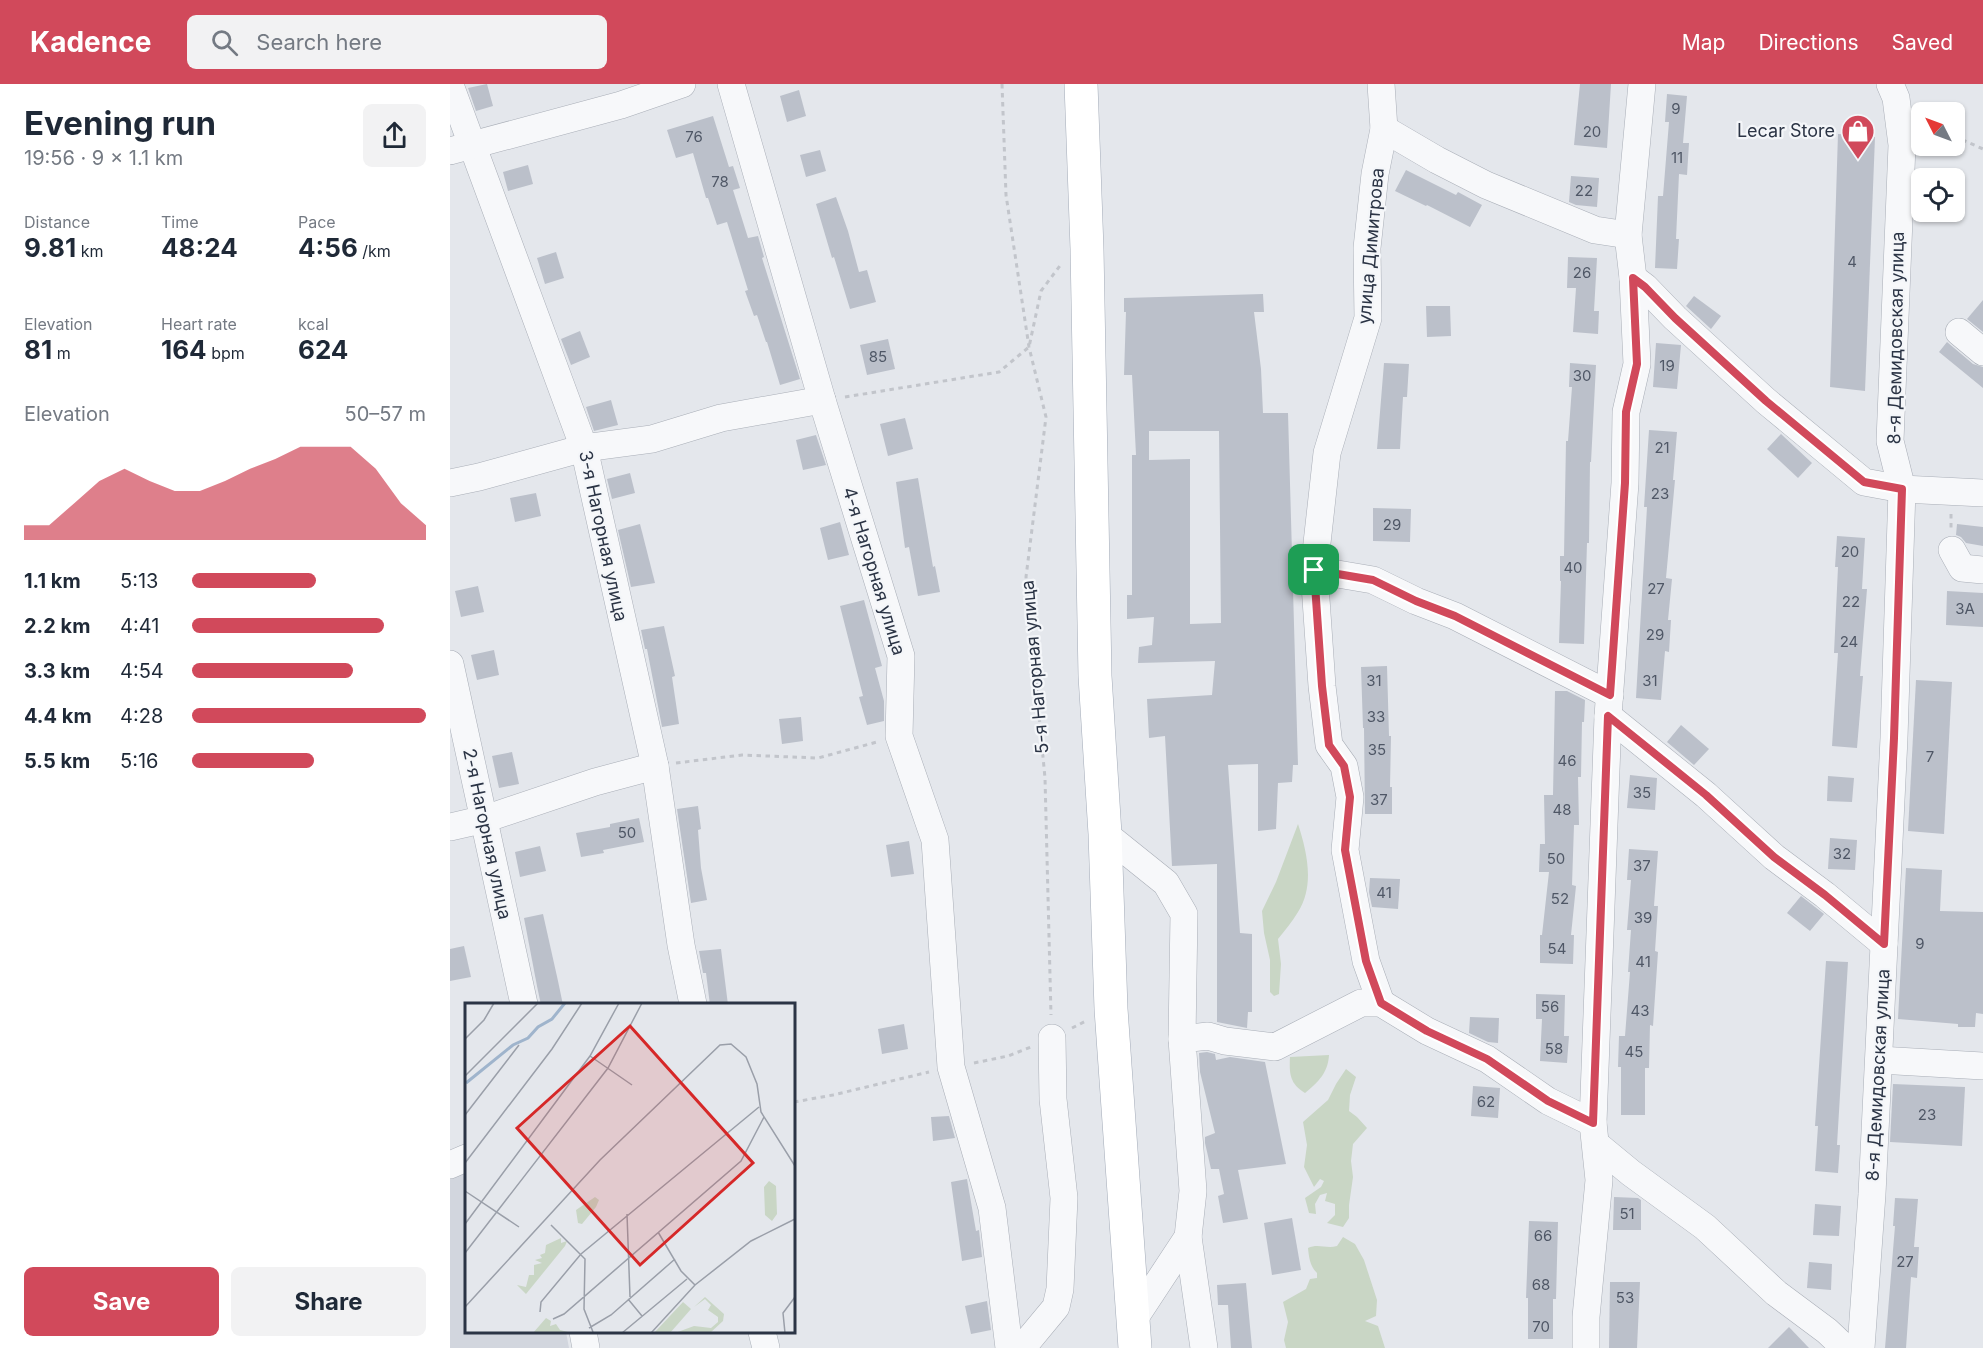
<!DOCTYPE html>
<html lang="en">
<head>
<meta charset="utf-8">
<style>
	:root { --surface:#fff; --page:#f2f2f3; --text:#1f2937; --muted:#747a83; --accent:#d1495b }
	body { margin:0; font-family:Inter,sans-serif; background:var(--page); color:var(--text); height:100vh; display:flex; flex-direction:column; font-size:22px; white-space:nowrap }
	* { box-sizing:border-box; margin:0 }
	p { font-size:20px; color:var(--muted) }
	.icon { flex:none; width:33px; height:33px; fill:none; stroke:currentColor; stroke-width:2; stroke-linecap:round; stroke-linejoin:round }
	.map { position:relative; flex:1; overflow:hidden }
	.drawer { display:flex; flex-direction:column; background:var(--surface); width:450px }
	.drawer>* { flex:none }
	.needle { width:39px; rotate:312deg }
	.controls { position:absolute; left:1461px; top:18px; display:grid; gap:12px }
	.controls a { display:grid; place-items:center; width:54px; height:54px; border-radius:9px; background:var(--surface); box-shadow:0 2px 4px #0004; font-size:30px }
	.pin { position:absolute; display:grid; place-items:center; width:51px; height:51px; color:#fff; margin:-26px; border-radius:12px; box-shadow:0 3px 9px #0006 }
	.round { display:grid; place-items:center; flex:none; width:63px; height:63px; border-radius:9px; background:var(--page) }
	.headline { display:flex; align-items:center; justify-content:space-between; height:102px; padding:0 24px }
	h1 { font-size:33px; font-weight:700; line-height:45px }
	.stats { display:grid; grid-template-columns:repeat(3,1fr); gap:9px; height:102px; padding:6px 24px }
	.stats div { display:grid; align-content:center }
	.stats b { font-size:26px; font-weight:700 }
	.stats small { font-size:16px; font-weight:400 }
	.stats p { font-size:16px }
	.chart { height:168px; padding:12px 24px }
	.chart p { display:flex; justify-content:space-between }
	.chart svg { width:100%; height:108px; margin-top:6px; fill:var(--accent); opacity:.7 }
	.action { display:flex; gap:12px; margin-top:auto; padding:12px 24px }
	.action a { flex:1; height:69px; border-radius:9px; background:var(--accent); color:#fff; font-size:24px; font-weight:700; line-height:69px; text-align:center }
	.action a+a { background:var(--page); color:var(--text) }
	ul { padding:0 24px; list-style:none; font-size:20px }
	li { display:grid; grid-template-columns:96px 72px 1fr; align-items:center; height:45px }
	li i { height:15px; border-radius:8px; background:var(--accent) }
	header { display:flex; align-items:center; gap:36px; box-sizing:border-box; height:84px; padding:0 30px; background:var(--accent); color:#fff }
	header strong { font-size:28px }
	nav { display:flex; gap:33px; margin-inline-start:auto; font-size:21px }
	.search { width:420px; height:54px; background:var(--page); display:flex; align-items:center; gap:15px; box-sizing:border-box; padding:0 21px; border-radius:9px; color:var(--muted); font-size:22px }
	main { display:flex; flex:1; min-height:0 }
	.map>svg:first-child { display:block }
	.built { fill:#d2d6de }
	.green { fill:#c9d6c5 }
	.building { fill:#bbc0ca; fill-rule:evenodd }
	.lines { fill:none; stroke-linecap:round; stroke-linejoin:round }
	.minor-casing { stroke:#a9aeb7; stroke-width:28 }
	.major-casing { stroke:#a3abb8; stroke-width:34 }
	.path { stroke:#c2c5cb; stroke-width:3; stroke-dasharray:4.5 4.5; stroke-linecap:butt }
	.minor { stroke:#f7f8fa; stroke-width:27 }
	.major { stroke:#fff; stroke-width:33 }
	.route-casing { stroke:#fff; stroke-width:12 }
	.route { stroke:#d1495b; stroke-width:8 }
	.labels { text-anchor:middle; stroke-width:4.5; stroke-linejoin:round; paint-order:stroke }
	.number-label { font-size:15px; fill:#4f5766 }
	.poi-label { font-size:18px; fill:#2b3445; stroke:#f4f6f9; text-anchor:end }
	.street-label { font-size:18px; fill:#2b3445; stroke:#f4f6f9 }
	.inset-river { fill:none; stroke:#9fb4cc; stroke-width:3 }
	.inset-road { fill:none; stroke:#9a9fa9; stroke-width:1.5 }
	.view { fill:#d62828; fill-opacity:0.15; stroke:#d62828; stroke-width:3 }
	.inset-edge { fill:none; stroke:#2b3445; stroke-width:3 }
</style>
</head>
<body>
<header>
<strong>Kadence</strong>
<div class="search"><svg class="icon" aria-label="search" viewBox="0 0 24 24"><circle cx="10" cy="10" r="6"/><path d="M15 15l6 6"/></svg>Search here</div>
<nav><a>Map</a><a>Directions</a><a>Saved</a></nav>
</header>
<main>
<section class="drawer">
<div class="headline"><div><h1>Evening run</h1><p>19:56 · 9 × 1.1 km</p></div><a class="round"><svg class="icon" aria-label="share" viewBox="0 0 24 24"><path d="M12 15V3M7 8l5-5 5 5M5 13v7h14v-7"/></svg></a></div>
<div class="stats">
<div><p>Distance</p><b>9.81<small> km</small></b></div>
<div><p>Time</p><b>48:24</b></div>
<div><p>Pace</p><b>4:56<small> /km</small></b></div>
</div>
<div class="stats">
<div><p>Elevation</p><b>81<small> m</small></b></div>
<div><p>Heart rate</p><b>164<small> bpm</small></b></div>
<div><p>kcal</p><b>624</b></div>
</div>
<div class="chart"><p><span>Elevation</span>50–57 m</p>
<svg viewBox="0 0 160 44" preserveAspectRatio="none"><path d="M0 44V38L10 38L20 29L30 20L40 15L50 20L60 24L70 24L80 20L90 15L100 11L110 6L120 6L130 6L140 15L150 29L160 38V44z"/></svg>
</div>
<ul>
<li><b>1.1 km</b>5:13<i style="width:53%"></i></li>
<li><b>2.2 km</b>4:41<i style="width:82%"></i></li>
<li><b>3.3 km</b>4:54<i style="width:69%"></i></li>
<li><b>4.4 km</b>4:28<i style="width:100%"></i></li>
<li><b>5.5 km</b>5:16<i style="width:52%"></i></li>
</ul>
<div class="action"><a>Save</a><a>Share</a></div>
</section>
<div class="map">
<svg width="1533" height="1264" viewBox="0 0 1533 1264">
	<rect width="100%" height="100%" fill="#e4e7ec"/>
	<!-- built -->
	<polygon class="built" points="16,1068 16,1248 116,1248 119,1264 0,1264 0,1073"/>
	<!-- green -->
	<g class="green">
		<path d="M848 740C857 768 865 801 848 828 842 838 835 846 828 855L831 880 829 910 824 912 820 908V876L814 849 812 827 826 798Z"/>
		<path d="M879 971C878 989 868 998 855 1009 840 1000 839 990 840 973Z"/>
		<polygon points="896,985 906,993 900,1011 899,1027 907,1033 917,1044 903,1060 901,1077 903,1093 899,1121 899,1134 893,1143 877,1139 885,1131 885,1120 875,1117 877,1109 870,1111 865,1120 866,1130 859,1129 855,1114 871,1103 874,1097 870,1095 864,1103 854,1083 857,1061 853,1038 878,1016 886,1000"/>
		<path d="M893 1153 905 1160 914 1176 927 1216 926 1232 915 1237 928 1242 935 1264H836L834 1256 838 1238 833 1218 856 1205 860 1195 867 1194V1189C860 1182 859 1174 858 1164 868 1159 876 1165 887 1162Z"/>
	</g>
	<!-- building -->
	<g class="building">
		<polygon points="37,0 43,22 26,27 18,4"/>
		<polygon points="1130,0 1161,0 1157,64 1124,61"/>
		<polygon points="349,6 356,32 337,38 330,12"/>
		<polygon points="1217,10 1237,12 1233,59 1239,59 1237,91 1229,90 1226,155 1229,155 1227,185 1205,184 1208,112 1213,112 1219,38 1215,38"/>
		<polygon points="263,32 279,83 283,82 290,104 283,106 298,154 308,152 314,173 312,174 350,295 330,301 317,258 316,258 307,231 304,232 295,207 298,206 277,138 267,141 258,114 256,114 243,69 226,74 217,46"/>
		<polygon points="1388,50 1425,53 1415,307 1380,303"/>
		<polygon points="370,66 376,87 356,93 350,71"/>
		<polygon points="78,81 83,100 58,107 53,88"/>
		<polygon points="956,86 1006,111 1008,108 1032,121 1020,143 977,121 976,122 945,107"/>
		<polygon points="1121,92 1149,94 1147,123 1126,121 1119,118"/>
		<polygon points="386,113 398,147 409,188 417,186 426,218 400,225 384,173 382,174 366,120"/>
		<polygon points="106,168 114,194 95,200 87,174"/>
		<polygon points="1118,173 1147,174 1144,227 1149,227 1148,250 1123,248 1126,204 1117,204"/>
		<path d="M813 210 814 228H804L811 285 813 329H838L848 681H843L842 698 828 699 826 745 808 747V680L778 681 790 849 802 850V928H798L797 944 767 938V780L722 782 715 652 699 654 697 615 762 611 765 577 688 579 689 563 702 561 704 533 677 535V511H682V371H686L682 291H674L676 228H674V214ZM699 347H769L771 539 740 540V375L699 376Z"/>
		<polygon points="1244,212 1271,232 1261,245 1236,222"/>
		<polygon points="1533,216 1533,248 1517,235"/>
		<polygon points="976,222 1000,222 1001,252 977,253"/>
		<polygon points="130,247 140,273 121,281 111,255"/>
		<polygon points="438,255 445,285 417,291 410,261"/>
		<polygon points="1497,258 1523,280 1533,283 1533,304 1489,268"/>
		<polygon points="1206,259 1231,261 1227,305 1203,303"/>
		<polygon points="934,279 959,280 957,313 953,313 950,365 927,365"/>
		<polygon points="1120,279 1146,281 1141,378 1140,378 1139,459 1137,459 1134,560 1109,559 1111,497 1110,497 1110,472 1114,472 1116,357 1118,357 1122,303 1119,303"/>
		<polygon points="161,316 168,341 144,347 136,323"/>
		<polygon points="455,334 463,365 438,372 430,340"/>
		<polygon points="1199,346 1227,348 1223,396 1225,396 1216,494 1222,495 1218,536 1221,536 1219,568 1215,567 1211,616 1186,614 1197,423 1194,423"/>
		<polygon points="1331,350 1362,379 1348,394 1317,365"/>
		<polygon points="366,351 376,381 353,386 346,356"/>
		<polygon points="180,389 185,409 162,415 157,395"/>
		<polygon points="468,394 483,483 485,482 490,508 468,512 459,463 455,464 446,398"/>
		<polygon points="86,409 91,432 65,438 60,414"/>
		<polygon points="923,424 961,425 960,458 923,457"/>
		<polygon points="390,438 399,471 378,476 370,444"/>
		<polygon points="190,440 205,499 181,503 168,446"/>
		<polygon points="1507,440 1533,443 1533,462 1516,459 1511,453 1506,451"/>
		<polygon points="1387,452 1415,454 1412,505 1417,505 1410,592 1413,592 1407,664 1382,662 1388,569 1384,569 1388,483 1385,483"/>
		<polygon points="28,502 34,528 11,533 5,507"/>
		<polygon points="1497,507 1533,509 1533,543 1496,541"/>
		<polygon points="414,516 432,582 425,584 434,617 434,637 417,641 409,613 413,612 390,522"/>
		<polygon points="214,542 225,592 222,593 229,640 212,643 197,565 195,565 191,546"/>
		<polygon points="44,566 49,591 27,596 21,571"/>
		<polygon points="937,582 939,652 941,652 940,703 942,703 942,730 915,730 914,644 913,644 911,583"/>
		<polygon points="1466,596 1502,598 1494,750 1458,747"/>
		<polygon points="1105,607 1117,607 1135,616 1134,638 1132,638 1131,693 1128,693 1129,741 1124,741 1122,801 1126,802 1121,851 1124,851 1123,880 1090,879 1090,851 1092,851 1099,788 1089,788 1090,760 1095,760 1094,711 1103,711"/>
		<polygon points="351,633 353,657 332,660 329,635"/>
		<polygon points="1231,641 1259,665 1244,681 1217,658"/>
		<polygon points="62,668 69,700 49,704 42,672"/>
		<polygon points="1180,691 1207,694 1205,726 1177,724"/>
		<polygon points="1378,692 1404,694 1402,718 1377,717"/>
		<polygon points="248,722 251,745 248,746 251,784 257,816 241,819 227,725"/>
		<polygon points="189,734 194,758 153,766 154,769 131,773 126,749 160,743 160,740"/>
		<polygon points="1380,754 1407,756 1405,786 1378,785"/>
		<polygon points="459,757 464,790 441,793 436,761"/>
		<polygon points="90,762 96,787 70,793 65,768"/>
		<polygon points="1179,765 1208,767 1204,822 1208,822 1205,867 1208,868 1203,942 1200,941 1199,984 1195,984 1195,1031 1171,1031 1171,983 1168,983 1169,952 1175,952 1180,888 1178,888 1181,846 1177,846 1181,796 1177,796"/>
		<polygon points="1456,784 1492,786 1490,827 1533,828 1533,930 1526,929 1525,943 1508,943 1508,940 1448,935"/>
		<polygon points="920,794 950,795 948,825 922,823 919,808"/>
		<polygon points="1351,812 1374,830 1360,847 1337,829"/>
		<polygon points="93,830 108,897 113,921 91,921 87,902 74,834"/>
		<polygon points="14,862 21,893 0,897 0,865"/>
		<polygon points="271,865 278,921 260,921 256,889 253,889 249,867"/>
		<polygon points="1376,877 1398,878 1387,1061 1390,1061 1388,1089 1365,1087 1368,1042 1365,1042"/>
		<polygon points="1086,910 1115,911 1114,952 1119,952 1117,979 1090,977 1092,935 1086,935"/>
		<polygon points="1020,933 1049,934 1048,959 1038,958 1019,949"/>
		<polygon points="454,940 458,965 432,970 428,945"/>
		<polygon points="757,968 765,970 766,976 780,973 815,978 836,1080 788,1086 798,1135 773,1139 768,1112 774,1110 769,1085 761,1085 755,1059 755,1053 765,1049 750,988 749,969"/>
		<polygon points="1443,1000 1515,1003 1512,1062 1440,1058"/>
		<polygon points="1023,1002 1050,1004 1048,1034 1021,1032"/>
		<polygon points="499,1032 505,1054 483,1057 481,1033"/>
		<polygon points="517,1095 526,1147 529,1146 532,1173 512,1177 501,1098"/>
		<polygon points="1164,1113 1188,1114 1191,1116 1191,1146 1163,1146"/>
		<polygon points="1445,1114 1468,1115 1464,1163 1469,1163 1467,1194 1461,1193 1456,1264 1435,1264 1445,1142 1443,1142"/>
		<polygon points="1365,1120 1391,1122 1389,1152 1363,1151"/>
		<polygon points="842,1134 851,1186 822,1191 814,1139"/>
		<polygon points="1079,1137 1108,1138 1106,1215 1103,1215 1103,1255 1078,1255 1078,1214 1076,1214"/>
		<polygon points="1359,1178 1382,1180 1381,1206 1357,1204"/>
		<polygon points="1160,1198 1190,1198 1187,1264 1159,1264"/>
		<polygon points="796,1199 802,1264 781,1264 778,1221 768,1221 767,1201"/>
		<polygon points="537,1217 541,1246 521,1250 515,1222"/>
		<polygon points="1339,1243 1359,1264 1318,1264"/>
	</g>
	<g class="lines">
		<defs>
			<g id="minor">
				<polyline points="281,0 372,316 451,572 449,652 485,756 501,983 542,1124 559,1264"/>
				<polyline points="931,0 934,45 925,90 917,164 918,234 877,369 864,486 872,602 879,661 894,682 900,713 895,766 916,877 931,919"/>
				<polyline points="0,1 134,364 205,682 231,861 243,920"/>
				<polyline points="934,45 987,76 1036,101 1145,146 1178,151"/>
				<polyline points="0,67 171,21 232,0"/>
				<polyline points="1183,194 1195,203 1225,234 1316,317 1414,398 1452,405 1533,409"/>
				<polyline points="1509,248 1533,268"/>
				<polyline points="0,399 29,393 134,364 202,355 271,334 372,316"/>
				<polyline points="1502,466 1512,484 1533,486"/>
				<polyline points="864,486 923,496 966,517 1005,532 1160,611"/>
				<polyline points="0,580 74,920"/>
				<polyline points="1158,632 1256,711 1324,773 1375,811 1434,860"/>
				<polyline points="0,743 35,735 145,698 205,682"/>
				<polyline points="655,750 716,799 734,830 732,955"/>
				<polyline points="1429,976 1533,982"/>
				<polyline points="1147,1061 1181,1089 1255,1143 1326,1209 1377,1247 1395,1264"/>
				<polyline points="0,1081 16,1074"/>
				<polyline points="738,1153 754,1264"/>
				<polyline points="682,1238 738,1153 743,1107 732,955 758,952 775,957 825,963 911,919 931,919 977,947 1037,975 1098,1017 1143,1039"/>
				<polyline points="133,1248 136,1264"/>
				<polyline points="312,1248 316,1264"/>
				<polyline points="572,1264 606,1223 610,1205 614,1114 603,1015 602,954"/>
				<polyline points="1136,1264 1136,1233 1149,1096 1143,1039 1158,632 1175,399 1176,328 1187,280 1183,194 1178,151 1192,0"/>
				<polyline points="1411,1264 1422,1110 1444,654 1452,405 1440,357 1452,61 1446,14 1440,0"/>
			</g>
			<polyline id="major" points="631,0 637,165 645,592 655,750 661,925 685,1264"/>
		</defs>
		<!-- minor casing -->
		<use href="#minor" class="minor-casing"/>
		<!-- major casing -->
		<use href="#major" class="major-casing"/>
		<!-- path -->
		<g class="path">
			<polyline points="552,0 556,111 579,263 596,333 576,493 595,694 601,931"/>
			<polyline points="1504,52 1533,65"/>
			<polyline points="395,313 549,288 579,263 591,207 612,179"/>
			<polyline points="1501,430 1501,444"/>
			<polyline points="226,679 292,671 368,674 427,658"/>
			<polyline points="622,944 638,936"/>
			<polyline points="524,979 558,972 581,963"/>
			<polyline points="344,1018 383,1011 479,988"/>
		</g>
		<!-- minor -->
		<use href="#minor" class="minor"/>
		<!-- major -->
		<use href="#major" class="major"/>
	</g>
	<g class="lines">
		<defs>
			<polygon id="route" points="1183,194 1195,203 1225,234 1316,317 1414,398 1452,405 1444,654 1434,860 1375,811 1324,773 1256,711 1158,632 1143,1039 1098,1017 1037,975 977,947 931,919 916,877 895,766 900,713 894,682 879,661 872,602 864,486 923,496 966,517 1005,532 1160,611 1175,399 1176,328 1187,280"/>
		</defs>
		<!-- route casing -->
		<use href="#route" class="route-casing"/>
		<!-- route -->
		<use href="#route" class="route"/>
	</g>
	<!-- icons -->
	<defs>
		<symbol id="shop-pin" viewBox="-11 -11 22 30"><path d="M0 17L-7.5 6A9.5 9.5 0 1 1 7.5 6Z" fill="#d1495b" stroke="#f4f6f9"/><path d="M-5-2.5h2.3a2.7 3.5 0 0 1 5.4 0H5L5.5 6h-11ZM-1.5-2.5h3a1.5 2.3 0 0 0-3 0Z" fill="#fff"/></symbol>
	</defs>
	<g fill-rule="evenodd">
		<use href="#shop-pin" x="1389" y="28" width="38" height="52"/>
	</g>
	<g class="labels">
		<!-- number labels -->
		<g class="number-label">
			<text x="1226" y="30">9</text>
			<text x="1142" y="53">20</text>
			<text x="244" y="58">76</text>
			<text x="1227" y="79">11</text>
			<text x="270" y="103">78</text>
			<text x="1134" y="112">22</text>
			<text x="1402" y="183">4</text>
			<text x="1132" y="194">26</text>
			<text x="428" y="278">85</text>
			<text x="1217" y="287">19</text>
			<text x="1132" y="297">30</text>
			<text x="1212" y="369">21</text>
			<text x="1210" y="415">23</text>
			<text x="942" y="446">29</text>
			<text x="1400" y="473">20</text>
			<text x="1123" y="489">40</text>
			<text x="1206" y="510">27</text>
			<text x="1401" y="523">22</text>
			<text x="1515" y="530">3А</text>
			<text x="1205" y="556">29</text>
			<text x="1399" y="563">24</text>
			<text x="924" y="602">31</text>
			<text x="1200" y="602">31</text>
			<text x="926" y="638">33</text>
			<text x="927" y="671">35</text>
			<text x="1480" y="678">7</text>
			<text x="1117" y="682">46</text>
			<text x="1192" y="714">35</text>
			<text x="929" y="721">37</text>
			<text x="1112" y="731">48</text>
			<text x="177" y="754">50</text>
			<text x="1392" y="775">32</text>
			<text x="1106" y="780">50</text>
			<text x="1192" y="787">37</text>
			<text x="934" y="814">41</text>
			<text x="1110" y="820">52</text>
			<text x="1193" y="839">39</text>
			<text x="1470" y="865">9</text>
			<text x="1107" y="870">54</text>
			<text x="1193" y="883">41</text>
			<text x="1100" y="928">56</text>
			<text x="1190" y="932">43</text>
			<text x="1104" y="970">58</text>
			<text x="1184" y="973">45</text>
			<text x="1036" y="1023">62</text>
			<text x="1477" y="1036">23</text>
			<text x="1177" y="1135">51</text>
			<text x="1093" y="1157">66</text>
			<text x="1455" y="1183">27</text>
			<text x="1091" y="1206">68</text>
			<text x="1175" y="1219">53</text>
			<text x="1091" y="1248">70</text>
		</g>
		<!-- poi labels -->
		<g class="poi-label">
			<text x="1385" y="53">Lecar Store</text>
		</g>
		<!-- street labels -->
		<g class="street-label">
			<text transform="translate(921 162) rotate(-85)" y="6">улица Димитрова</text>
			<text transform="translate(1446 254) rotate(-89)" y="6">8-я Демидовская улица</text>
			<text transform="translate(153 452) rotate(78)" y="6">3-я Нагорная улица</text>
			<text transform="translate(424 487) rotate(73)" y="6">4-я Нагорная улица</text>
			<text transform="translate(585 583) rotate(-95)" y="6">5-я Нагорная улица</text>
			<text transform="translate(37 750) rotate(78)" y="6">2-я Нагорная улица</text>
			<text transform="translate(1428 991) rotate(-87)" y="6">8-я Демидовская улица</text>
		</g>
	</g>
	<!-- overview -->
	<g transform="translate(15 919)">
		<rect width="330" height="330" fill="#e4e7ec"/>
		<path d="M304 178 311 183 312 211 307 218 300 212 299 184ZM130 194 134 197 131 204 117 221 113 220 111 207ZM96 235V240L102 238 100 243 61 291 52 282 61 284 64 272H69V262L77 260 70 257 77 255 75 252 80 250 81 242ZM240 294 259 311 258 318 245 330H210L229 323 246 325 253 319V314L243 307 246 302 240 296 229 304ZM218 299 226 306 205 330H189ZM81 315 86 318 85 323 91 321 95 327 107 330H68Z" fill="#c9d6c5"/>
		<path class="inset-river" d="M1 80 48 42 63 35 73 24 87 16 100 0"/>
		<path class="inset-road" d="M0 36 19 17 29 0M125 53 167 82M0 73 73 0M0 112 54 42M0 160 87 46 117 0M0 188 54 224M162 211 165 294M0 221 125 53 154 0M86 222 120 256 119 306 128 329M193 229 216 268 230 282M0 250 143 65 177 0M163 296 177 313M0 304 135 157 255 42 266 41 281 54 292 81 296 109 330 163M75 309 76 299 116 251 294 104M88 316 99 311 276 158 299 114M124 325 146 312 210 256M157 330 222 276M186 330 230 282 286 238 330 216M320 330 318 310 330 294"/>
		<path class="view" d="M165 23 288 160 175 262 52 125Z"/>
		<rect width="330" height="330" class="inset-edge"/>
	</g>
</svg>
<div class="controls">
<a><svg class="needle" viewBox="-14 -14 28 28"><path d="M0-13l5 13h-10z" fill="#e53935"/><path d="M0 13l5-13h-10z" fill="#747a83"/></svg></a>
<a><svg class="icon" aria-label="locate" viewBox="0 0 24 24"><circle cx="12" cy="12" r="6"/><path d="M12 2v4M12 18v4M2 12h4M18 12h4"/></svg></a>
</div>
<div class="pin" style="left:864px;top:486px;background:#1e9e55"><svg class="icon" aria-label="arrive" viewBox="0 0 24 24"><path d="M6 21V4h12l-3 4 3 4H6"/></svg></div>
</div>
</main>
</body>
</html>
